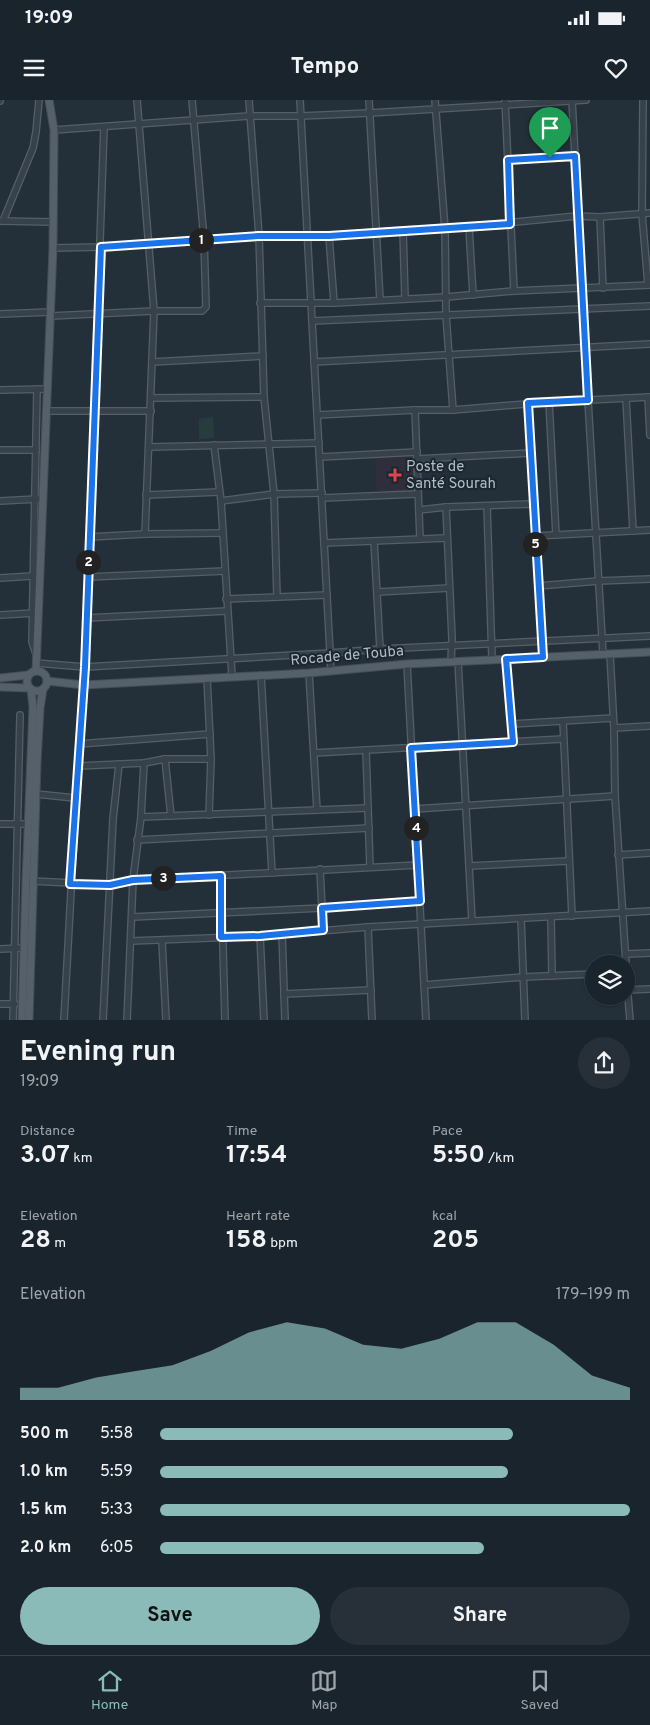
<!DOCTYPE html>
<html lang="en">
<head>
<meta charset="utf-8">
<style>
	:root { --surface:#1a242c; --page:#273038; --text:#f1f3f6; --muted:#9fa4a9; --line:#384148; --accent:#8bbbb9 }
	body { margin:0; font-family:Overpass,sans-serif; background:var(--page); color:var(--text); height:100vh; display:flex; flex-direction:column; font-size:19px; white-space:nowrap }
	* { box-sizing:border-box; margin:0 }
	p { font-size:16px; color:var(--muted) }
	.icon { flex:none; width:28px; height:28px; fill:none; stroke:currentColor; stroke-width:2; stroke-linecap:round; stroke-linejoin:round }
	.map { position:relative; height:920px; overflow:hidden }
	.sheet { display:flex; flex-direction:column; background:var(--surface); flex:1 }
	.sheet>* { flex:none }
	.controls { position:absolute; left:585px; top:855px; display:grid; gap:10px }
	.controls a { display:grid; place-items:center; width:50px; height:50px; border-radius:50%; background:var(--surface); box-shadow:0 1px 4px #0004,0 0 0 1px var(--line); font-size:25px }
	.pin { position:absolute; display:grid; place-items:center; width:42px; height:42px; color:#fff; margin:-51px -21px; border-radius:50% 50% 50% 0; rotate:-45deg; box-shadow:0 0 5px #0007 }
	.pin .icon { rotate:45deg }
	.km { position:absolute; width:25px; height:25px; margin:-12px; border-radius:50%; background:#222; color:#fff; font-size:14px; line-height:25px; text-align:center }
	.round { display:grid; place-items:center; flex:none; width:52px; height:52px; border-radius:26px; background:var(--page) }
	.overview { display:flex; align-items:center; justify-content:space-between; height:85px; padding:0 20px }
	h1 { font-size:28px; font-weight:700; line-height:38px }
	.figures { display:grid; grid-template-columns:repeat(3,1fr); gap:8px; height:85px; padding:5px 20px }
	.figures div { display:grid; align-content:center }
	.figures b { font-size:25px; font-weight:700 }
	.figures small { font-size:14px; font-weight:400 }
	.figures p { font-size:14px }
	.chart { height:140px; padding:10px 20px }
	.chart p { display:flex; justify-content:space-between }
	.chart svg { width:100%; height:90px; margin-top:5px; fill:var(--accent); opacity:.7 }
	.button { display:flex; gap:10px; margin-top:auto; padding:10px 20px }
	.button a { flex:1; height:58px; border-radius:30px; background:var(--accent); color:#111; font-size:20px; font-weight:700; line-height:58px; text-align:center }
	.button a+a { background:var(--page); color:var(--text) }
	ul { padding:0 20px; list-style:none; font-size:16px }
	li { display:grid; grid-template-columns:80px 60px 1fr; align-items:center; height:38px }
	li i { height:12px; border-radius:6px; background:var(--accent) }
	.status { display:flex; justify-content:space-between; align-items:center; height:35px; padding:0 25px; background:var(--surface); direction:ltr }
	.status svg { height:14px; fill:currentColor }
	header { display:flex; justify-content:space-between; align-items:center; height:65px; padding:0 20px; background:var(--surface); font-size:22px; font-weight:700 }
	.tab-bar { display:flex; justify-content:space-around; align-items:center; height:70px; border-top:1px solid var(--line); background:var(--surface); font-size:14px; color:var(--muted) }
	.tab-bar a { display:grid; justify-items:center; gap:2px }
	.tab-bar .active { color:var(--accent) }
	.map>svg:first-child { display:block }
	.medical { fill:#2f2f3c }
	.green { fill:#263d3c }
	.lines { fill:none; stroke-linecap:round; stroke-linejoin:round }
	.minor-casing { stroke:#555f68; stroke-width:8 }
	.major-casing { stroke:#434d56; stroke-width:9 }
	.minor { stroke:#37414a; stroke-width:5.5 }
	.major { stroke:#55606a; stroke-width:7 }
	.route-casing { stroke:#fff; stroke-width:10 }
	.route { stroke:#1a73e8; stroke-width:6 }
	.health-dot { fill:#e0444e; stroke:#1c262f; stroke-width:2 }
	.labels { text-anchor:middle; stroke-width:4; stroke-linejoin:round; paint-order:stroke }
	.poi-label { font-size:15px; fill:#b2bcc6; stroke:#1c262f; text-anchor:start }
	.street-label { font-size:15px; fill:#b2bcc6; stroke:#1c262f }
</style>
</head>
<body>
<div class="status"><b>19:09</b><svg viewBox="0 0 49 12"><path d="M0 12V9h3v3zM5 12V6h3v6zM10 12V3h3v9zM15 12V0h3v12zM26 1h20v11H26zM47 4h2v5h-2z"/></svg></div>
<header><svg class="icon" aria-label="menu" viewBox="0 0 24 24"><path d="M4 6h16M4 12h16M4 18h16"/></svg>Tempo<svg class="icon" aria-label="heart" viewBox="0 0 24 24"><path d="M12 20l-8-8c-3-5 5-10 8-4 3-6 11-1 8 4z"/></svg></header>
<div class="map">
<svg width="650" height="920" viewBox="0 0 650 920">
	<rect width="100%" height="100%" fill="#23303a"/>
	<!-- medical -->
	<polygon class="medical" points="414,355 415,393 377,394 375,357"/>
	<!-- green -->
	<polygon class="green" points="213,317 214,338 199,339 199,319"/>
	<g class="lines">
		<defs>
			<g id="minor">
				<polyline points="137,0 154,211 145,434"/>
				<polyline points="249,0 259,136 264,297 274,394 277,497"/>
				<polyline points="300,0 331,571"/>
				<polyline points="369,0 380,200"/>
				<polyline points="435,0 445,129 446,215 453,310"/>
				<polyline points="505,0 514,191"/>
				<polyline points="572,0 588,300 603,554"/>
				<polyline points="643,0 642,114 648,185"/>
				<polyline points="0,1 0,0"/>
				<polyline points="54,30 249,16 301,16 370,13 586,0"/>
				<polyline points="508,60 575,56"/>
				<polyline points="600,117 603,188"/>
				<polyline points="0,121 53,122"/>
				<polyline points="3,121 33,48 36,32 39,0"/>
				<polyline points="469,127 473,195"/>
				<polyline points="403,130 405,199"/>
				<polyline points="329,136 334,203"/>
				<polyline points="53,148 101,147 259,136 329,136 403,130 445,129 577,116 600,117 650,113"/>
				<polyline points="260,203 334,203 446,197 514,191 650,185"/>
				<polyline points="0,214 51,212"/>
				<polyline points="51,216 154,211 202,211 206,207 204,140 192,0"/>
				<polyline points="312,221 650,206"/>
				<polyline points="152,262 263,256"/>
				<polyline points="314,262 650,244"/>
				<polyline points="0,290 47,289"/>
				<polyline points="648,297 650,335"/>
				<polyline points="151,298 264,297"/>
				<polyline points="626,298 633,431"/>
				<polyline points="549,302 556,435"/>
				<polyline points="528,303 543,557"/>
				<polyline points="415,310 420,439"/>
				<polyline points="46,311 151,311"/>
				<polyline points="317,315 415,310 453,310 549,302 650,297"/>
				<polyline points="214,345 221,401 232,576"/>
				<polyline points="149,347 319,343"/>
				<polyline points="0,350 36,350"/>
				<polyline points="320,357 417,352"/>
				<polyline points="417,359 530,353"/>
				<polyline points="146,395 219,392"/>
				<polyline points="322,398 417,394"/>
				<polyline points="0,401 38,399"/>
				<polyline points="221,401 274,394 322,393"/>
				<polyline points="487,406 492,559"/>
				<polyline points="446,407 452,538 451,562"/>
				<polyline points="419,410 446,407 533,404"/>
				<polyline points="535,436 650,430"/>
				<polyline points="89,437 145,434 223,433"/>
				<polyline points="374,441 380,549"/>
				<polyline points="324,443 447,438"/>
				<polyline points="88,477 225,471"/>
				<polyline points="0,478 33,476"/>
				<polyline points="538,486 598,481 650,479"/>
				<polyline points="378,492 449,488"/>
				<polyline points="226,499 327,495"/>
				<polyline points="0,515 35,513"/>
				<polyline points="86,518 227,511"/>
				<polyline points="36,554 32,542 37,289"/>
				<polyline points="610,554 614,628 615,696 626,864"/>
				<polyline points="506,559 513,642"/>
				<polyline points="458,561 472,821"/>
				<polyline points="36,563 85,567 330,553 380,549 650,536"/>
				<polyline points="407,564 426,920"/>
				<polyline points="309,573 317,710"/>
				<polyline points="261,575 272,773"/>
				<polyline points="207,578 211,659 209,715"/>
				<polyline points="563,621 572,816"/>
				<polyline points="512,624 613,618"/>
				<polyline points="614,628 650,626"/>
				<polyline points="79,644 210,634"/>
				<polyline points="366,650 370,767"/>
				<polyline points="314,653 563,639"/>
				<polyline points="165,659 171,716"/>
				<polyline points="78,666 144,663 165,659 211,659"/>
				<polyline points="36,694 75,698"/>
				<polyline points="415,709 615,696"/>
				<polyline points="141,717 368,708"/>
				<polyline points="0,724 28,724"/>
				<polyline points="137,740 369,728"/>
				<polyline points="618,755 650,753"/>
				<polyline points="469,766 569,761"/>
				<polyline points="320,769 323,830"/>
				<polyline points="221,776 225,920"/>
				<polyline points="32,781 109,785 133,780 418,765"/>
				<polyline points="132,817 322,808 420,801"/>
				<polyline points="551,817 552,876"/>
				<polyline points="521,819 525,920"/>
				<polyline points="368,827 372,920"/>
				<polyline points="282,833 285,920"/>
				<polyline points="260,836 264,920"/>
				<polyline points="131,841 260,836 368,827 650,811"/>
				<polyline points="162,841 166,920"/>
				<polyline points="0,849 24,848"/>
				<polyline points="626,854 650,853"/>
				<polyline points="626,872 630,920"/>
				<polyline points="424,885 523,877 594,874"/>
				<polyline points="627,890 650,889"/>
				<polyline points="284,894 371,890"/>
				<polyline points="0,904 15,904"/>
				<polyline points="13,920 20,615"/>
				<polyline points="64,920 79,644 85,567 104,27"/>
				<polyline points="103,920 113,719 119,664"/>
				<polyline points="127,920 133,780 141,717 144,663"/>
			</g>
			<g id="major">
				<circle cx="37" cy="581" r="10"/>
				<polyline points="36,571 53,148 54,30 49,0"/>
				<polyline points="0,578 28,575"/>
				<polyline points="47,581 84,585 309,573 407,564 650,552"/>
				<polyline points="0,587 29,588"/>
				<polyline points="22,920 26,781 33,607 31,589"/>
				<polyline points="29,920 37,662 40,608 43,589"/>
			</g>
		</defs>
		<!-- minor casing -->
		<use href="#minor" class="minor-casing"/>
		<!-- major casing -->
		<use href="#major" class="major-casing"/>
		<!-- minor -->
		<use href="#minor" class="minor"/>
		<!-- major -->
		<use href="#major" class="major"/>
	</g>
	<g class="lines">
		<defs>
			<polygon id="route" points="575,56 588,300 528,303 543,557 506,559 513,642 411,648 420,801 322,808 323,830 260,836 221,837 221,776 133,780 110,785 70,784 85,567 101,147 259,136 329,136 510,124 508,60"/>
		</defs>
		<!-- route casing -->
		<use href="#route" class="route-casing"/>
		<!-- route -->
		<use href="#route" class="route"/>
	</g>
	<!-- markers -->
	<path class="health-dot" d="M392.5 367.5h5v5h5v5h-5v5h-5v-5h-5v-5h5z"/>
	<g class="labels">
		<!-- poi labels -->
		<g class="poi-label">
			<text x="406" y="371">Poste de<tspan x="406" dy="17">Santé Sourah</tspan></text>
		</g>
		<!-- street labels -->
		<g class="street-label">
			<text transform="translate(347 555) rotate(-5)" y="5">Rocade de Touba</text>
		</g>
	</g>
</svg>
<div class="controls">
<a><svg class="icon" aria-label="layers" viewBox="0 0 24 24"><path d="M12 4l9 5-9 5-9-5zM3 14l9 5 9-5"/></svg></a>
</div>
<div class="pin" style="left:550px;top:58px;background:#1e9e55"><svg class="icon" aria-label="arrive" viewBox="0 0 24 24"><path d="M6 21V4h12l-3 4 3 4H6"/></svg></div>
<b class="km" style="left:201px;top:140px">1</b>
<b class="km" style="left:88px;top:462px">2</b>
<b class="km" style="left:163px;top:778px">3</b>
<b class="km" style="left:416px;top:728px">4</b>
<b class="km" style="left:535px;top:444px">5</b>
</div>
<section class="sheet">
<div class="overview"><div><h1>Evening run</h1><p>19:09</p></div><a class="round"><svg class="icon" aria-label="share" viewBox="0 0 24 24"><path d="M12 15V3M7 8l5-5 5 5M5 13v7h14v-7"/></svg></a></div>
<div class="figures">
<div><p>Distance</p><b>3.07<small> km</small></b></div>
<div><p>Time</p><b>17:54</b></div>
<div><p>Pace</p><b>5:50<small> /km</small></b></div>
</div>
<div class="figures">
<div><p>Elevation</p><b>28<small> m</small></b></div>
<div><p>Heart rate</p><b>158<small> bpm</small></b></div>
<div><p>kcal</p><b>205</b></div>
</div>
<div class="chart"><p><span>Elevation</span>179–199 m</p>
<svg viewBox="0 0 160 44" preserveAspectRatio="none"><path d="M0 44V38L10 38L20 33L30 30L40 27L50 20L60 11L70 6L80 9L90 17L100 19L110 14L120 6L130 6L140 17L150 32L160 38V44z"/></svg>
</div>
<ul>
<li><b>500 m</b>5:58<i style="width:75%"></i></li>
<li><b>1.0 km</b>5:59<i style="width:74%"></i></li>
<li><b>1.5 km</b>5:33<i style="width:100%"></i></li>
<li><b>2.0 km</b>6:05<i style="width:69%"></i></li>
</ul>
<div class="button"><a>Save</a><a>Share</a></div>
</section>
<nav class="tab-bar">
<a class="active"><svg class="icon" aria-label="home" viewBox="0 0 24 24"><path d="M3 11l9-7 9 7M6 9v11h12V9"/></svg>Home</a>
<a><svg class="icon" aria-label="map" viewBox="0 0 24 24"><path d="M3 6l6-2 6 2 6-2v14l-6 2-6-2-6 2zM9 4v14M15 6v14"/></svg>Map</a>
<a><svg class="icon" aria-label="saved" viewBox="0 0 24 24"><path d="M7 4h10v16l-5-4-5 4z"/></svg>Saved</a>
</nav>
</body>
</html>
